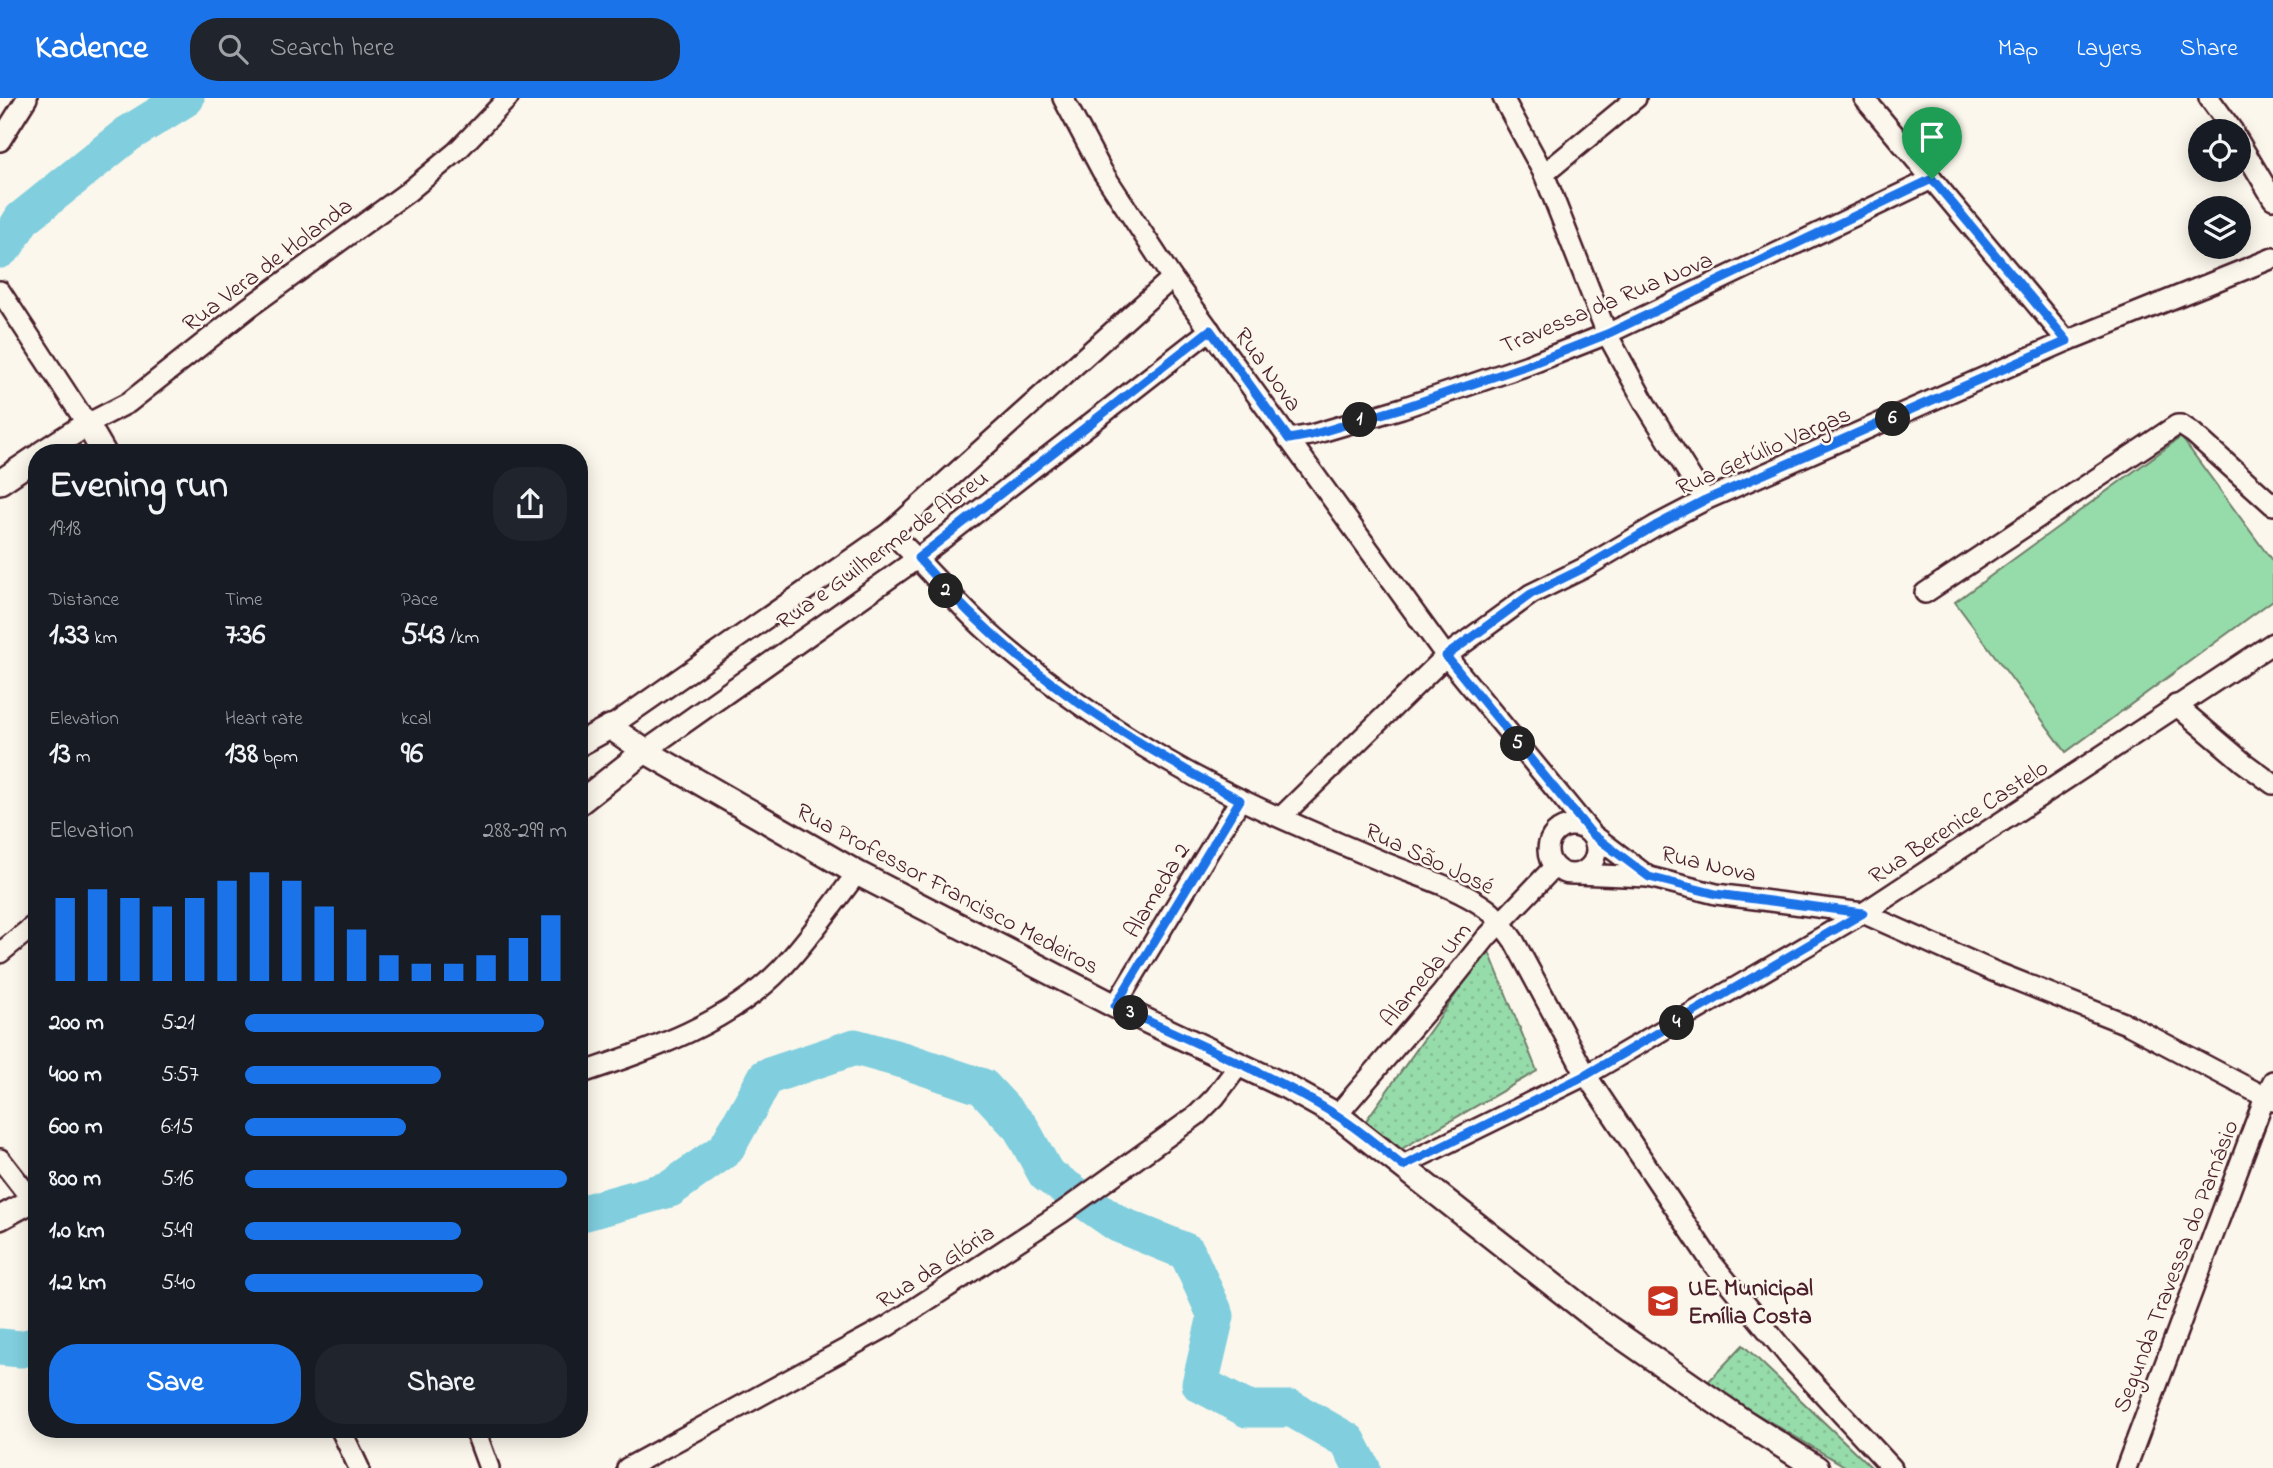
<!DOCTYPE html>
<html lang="en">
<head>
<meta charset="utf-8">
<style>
	:root { --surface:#171b24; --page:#20242c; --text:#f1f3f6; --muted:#9ea1a6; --accent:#1a73e8 }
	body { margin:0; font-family:"Indie Flower",sans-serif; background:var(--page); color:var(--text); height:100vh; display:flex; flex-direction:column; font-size:26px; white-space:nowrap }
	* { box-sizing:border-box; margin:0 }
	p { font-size:23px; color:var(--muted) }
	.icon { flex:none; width:38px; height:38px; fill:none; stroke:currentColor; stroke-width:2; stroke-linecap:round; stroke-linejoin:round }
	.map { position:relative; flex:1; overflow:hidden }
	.details { position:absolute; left:28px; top:346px; width:560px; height:994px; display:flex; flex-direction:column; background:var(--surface); border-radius:28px; box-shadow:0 4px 18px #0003 }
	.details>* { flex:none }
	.tools { position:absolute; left:2188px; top:21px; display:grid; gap:14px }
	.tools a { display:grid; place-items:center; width:63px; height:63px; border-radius:50%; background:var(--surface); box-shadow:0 4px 18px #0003; font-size:35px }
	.pin { position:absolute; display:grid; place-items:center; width:60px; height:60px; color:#fff; margin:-72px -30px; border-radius:50% 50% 50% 0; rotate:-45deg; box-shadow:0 0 7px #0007 }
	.pin .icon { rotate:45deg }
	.km { position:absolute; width:35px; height:35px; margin:-18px; border-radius:50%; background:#222; color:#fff; font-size:19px; line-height:35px; text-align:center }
	.round { display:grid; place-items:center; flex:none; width:74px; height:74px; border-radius:28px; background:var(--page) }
	.head { display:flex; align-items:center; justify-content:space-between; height:119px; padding:0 21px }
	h1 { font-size:38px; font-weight:800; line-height:52px }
	.figures { display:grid; grid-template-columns:repeat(3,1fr); gap:10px; height:119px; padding:7px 21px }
	.figures div { display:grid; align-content:center }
	.figures b { font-size:30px; font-weight:800 }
	.figures small { font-size:19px; font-weight:400 }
	.figures p { font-size:19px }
	.chart { height:196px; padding:14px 21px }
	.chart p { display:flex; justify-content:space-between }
	.chart svg { width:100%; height:126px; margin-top:7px; stroke:var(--accent); stroke-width:6 }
	.button { display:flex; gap:14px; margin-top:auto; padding:14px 21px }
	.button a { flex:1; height:80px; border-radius:28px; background:var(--accent); color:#fff; font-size:28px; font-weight:800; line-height:80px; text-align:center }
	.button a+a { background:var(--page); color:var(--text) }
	ul { padding:0 21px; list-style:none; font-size:23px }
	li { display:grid; grid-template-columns:112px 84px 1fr; align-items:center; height:52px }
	li i { height:18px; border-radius:9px; background:var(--accent) }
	header { display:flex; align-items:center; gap:42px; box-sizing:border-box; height:98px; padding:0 35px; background:var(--accent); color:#fff }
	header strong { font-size:33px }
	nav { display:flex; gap:38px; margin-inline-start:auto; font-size:24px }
	.search { width:490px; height:63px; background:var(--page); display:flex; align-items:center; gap:18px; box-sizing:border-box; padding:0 24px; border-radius:28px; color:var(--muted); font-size:26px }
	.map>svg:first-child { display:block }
	.park { fill:url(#park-dots); stroke:#707e6a; stroke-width:2 }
	.pitch { fill:#96dcaa; stroke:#707e6a; stroke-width:2 }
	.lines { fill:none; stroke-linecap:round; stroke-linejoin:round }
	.river { stroke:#80cede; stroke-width:37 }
	.minor-casing { stroke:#4a1f2b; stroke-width:24 }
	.tertiary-casing { stroke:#4a1f2b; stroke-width:28 }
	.minor { stroke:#fbf7ec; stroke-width:19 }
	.tertiary { stroke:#fbf7ec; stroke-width:23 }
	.route-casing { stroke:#fff; stroke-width:14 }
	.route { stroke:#1a73e8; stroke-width:9 }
	.labels { text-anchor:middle; stroke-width:5; stroke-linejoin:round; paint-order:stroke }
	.street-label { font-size:24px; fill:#4a1f2b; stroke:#fbf7ec }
	.poi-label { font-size:24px; font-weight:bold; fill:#4a1f2b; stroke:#fbf7ec; text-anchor:start }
</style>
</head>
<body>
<header>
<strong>Kadence</strong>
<div class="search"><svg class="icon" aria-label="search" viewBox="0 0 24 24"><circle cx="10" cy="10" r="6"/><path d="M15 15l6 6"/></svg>Search here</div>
<nav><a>Map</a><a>Layers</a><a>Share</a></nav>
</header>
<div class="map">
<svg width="2273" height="1370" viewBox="0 0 2273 1370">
	<defs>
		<pattern id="park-dots" width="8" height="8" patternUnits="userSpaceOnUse" patternTransform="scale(1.75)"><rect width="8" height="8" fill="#96dcaa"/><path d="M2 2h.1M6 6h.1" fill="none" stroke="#83bc92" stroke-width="1.8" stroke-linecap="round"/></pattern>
	</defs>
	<rect width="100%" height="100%" fill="#fbf7ec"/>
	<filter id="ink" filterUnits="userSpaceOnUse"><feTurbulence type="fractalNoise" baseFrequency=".0143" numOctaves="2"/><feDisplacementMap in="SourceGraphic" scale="14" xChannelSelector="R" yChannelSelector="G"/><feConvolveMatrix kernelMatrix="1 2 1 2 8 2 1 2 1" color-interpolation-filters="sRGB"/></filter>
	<g filter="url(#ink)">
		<!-- park -->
		<g class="park">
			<polygon points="1488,851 1537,973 1396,1054 1365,1024"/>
			<polygon points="1743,1247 1872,1370 1848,1370 1706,1286"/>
		</g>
		<!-- pitch -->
		<polygon class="pitch" points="2181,339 2273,464 2273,502 2066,654 1955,504"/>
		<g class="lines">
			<!-- river -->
			<g class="river">
				<polyline points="0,152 6,147 22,121 128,36 186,0"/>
				<polyline points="579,1116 670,1091 726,1051 766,979 855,949 906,963 983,989 1021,1030 1046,1076 1118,1126 1187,1154 1216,1218 1200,1286 1247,1311 1292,1311 1348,1343 1362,1370"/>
				<polyline points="0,1249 21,1251 37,1247"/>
			</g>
			<defs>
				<g id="minor">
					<polyline points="1063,0 1102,73 1172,180 1446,558 1592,736 1649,779 1716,796 1863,815 1993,873 2129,927 2273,1003"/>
					<polyline points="1503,0 1544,76 1607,236 1646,307 1705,402"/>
					<polyline points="1864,0 2067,243"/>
					<polyline points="2209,0 2233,33"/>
					<polyline points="2238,42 2273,101"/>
					<polyline points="0,43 27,0"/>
					<polyline points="1544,76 1636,0"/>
					<polyline points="0,193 87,326 128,305 248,210 409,93 456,54 508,0"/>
					<polyline points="1288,341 1311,337 1402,310 1528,267 1607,236 1932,81"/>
					<path d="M890 434C924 465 952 501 986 532 1041 582 1102 624 1166 662 1234 702 1308 732 1381 763 1416 778 1456 788 1487 811 1498 819 1506 832 1514 843L1586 977 1712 1165 1790 1260 1892 1370"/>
					<polyline points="1925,495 2177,327 2181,327 2193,335 2273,407"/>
					<polyline points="2176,607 2243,664 2273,686"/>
					<polyline points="610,629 890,434 1172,180"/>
					<polyline points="645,653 918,460 1210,232"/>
					<polyline points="1281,719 1446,558 1531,496 1584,470 1655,428 1705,402 2067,243 2273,160"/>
					<circle cx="1572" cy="752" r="24"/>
					<polyline points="1576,776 1649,779"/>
					<polyline points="0,855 37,825"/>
					<polyline points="1115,908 1240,702"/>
					<path d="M579 976C650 952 728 926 781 871 809 841 832 808 857 775"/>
					<polyline points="1337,1017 1442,895 1486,840 1554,769"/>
					<polyline points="0,1061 32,1102"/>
					<polyline points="1403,1067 1586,977 1863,815 2273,545"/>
					<polyline points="341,1332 359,1370"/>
					<polyline points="475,1332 489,1370"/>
					<polyline points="627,1370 888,1228 1061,1115 1197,1017 1215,999 1240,966"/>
					<polyline points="2126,1370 2265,999 2273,983"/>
				</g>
				<g id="tertiary">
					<polyline points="42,355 87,326 104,355"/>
					<polyline points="0,384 37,359"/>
					<polyline points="579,646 610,629 645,653 857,775 1115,908 1285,988 1337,1017 1599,1223 1740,1321 1817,1370"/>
					<polyline points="579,705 645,653"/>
					<polyline points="0,1120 37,1100"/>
				</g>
			</defs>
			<!-- minor casing -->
			<use href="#minor" class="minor-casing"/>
			<!-- tertiary casing -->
			<use href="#tertiary" class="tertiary-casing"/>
			<!-- minor -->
			<use href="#minor" class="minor"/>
			<!-- tertiary -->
			<use href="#tertiary" class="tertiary"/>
		</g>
	</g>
	<g class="lines" filter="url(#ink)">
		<defs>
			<path id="route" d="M1932 81 2067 243 1705 402 1655 428 1584 470 1531 496 1446 558 1592 736 1649 779 1716 796 1863 815 1586 977 1403 1068C1380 1050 1358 1030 1333 1015 1264 973 1188 942 1115 908L1240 702C1114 634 1013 570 918 460L1210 232 1289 341 1311 337 1402 310 1528 267 1607 236Z"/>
		</defs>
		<!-- route casing -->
		<use href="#route" class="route-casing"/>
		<!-- route -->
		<use href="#route" class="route"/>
	</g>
	<!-- icons -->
	<defs>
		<symbol id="school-square" viewBox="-11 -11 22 22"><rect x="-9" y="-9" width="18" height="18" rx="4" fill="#c8321e" stroke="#fbf7ec"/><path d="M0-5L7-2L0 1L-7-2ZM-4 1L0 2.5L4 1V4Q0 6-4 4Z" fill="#fff"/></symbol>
	</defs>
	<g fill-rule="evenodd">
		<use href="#school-square" x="1644" y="1184" width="38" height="38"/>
	</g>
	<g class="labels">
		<!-- street labels -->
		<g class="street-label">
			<text transform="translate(267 166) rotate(-37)" y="8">Rua Vera de Holanda</text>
			<text transform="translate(1606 204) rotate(-23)" y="8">Travessa da Rua Nova</text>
			<text transform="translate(1269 271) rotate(54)" y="8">Rua Nova</text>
			<text transform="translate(1763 352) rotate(-24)" y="8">Rua Getúlio Vargas</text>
			<text transform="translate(882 451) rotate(-36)" y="8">Rua e Guilherme de Abreu</text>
			<text transform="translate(1958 723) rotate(-33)" y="8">Rua Berenice Castelo</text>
			<text transform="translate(1430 760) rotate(25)" y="8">Rua São José</text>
			<text transform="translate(1709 765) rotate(13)" y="8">Rua Nova</text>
			<text transform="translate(948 790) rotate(28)" y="8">Rua Professor Francisco Medeiros</text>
			<text transform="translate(1156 792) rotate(-59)" y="8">Alameda 2</text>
			<text transform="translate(1425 876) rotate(-50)" y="8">Alameda Um</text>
			<text transform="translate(935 1168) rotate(-33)" y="8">Rua da Glória</text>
			<text transform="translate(2175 1168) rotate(-69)" y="8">Segunda Travessa do Parnásio</text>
		</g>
		<!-- poi labels -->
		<g class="poi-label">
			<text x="1688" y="1197">UE Municipal<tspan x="1688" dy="28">Emília Costa</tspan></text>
		</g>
	</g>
</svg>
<div class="tools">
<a><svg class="icon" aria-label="locate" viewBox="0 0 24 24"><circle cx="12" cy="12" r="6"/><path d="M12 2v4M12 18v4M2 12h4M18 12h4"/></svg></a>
<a><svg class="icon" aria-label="layers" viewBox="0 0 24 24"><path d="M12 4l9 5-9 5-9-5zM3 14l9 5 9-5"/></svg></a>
</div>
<div class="pin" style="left:1932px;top:81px;background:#1e9e55"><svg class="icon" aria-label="arrive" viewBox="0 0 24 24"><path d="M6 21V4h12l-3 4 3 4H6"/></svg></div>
<b class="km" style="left:1360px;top:322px">1</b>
<b class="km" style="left:946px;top:493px">2</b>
<b class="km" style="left:1131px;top:915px">3</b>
<b class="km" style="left:1677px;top:925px">4</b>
<b class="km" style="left:1518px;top:646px">5</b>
<b class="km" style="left:1893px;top:321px">6</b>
<section class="details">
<div class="head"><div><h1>Evening run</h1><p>19:18</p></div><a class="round"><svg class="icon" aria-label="share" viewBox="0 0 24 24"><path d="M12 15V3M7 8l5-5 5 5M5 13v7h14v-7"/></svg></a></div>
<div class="figures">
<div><p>Distance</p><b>1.33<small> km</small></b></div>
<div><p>Time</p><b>7:36</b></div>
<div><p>Pace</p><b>5:43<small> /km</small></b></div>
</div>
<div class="figures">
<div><p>Elevation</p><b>13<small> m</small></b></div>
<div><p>Heart rate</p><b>138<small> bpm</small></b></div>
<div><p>kcal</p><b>96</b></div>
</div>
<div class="chart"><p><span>Elevation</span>288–299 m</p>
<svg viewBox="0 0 160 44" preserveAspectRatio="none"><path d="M5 44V15M15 44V12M25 44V15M35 44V18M45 44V15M55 44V9M65 44V6M75 44V9M85 44V18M95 44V26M105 44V35M115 44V38M125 44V38M135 44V35M145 44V29M155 44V21"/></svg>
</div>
<ul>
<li><b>200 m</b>5:21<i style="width:93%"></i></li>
<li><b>400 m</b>5:57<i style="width:61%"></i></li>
<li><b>600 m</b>6:15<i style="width:50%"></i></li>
<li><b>800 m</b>5:16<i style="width:100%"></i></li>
<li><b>1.0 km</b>5:49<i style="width:67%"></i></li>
<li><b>1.2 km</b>5:40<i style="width:74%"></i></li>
</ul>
<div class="button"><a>Save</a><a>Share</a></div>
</section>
</div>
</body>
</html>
